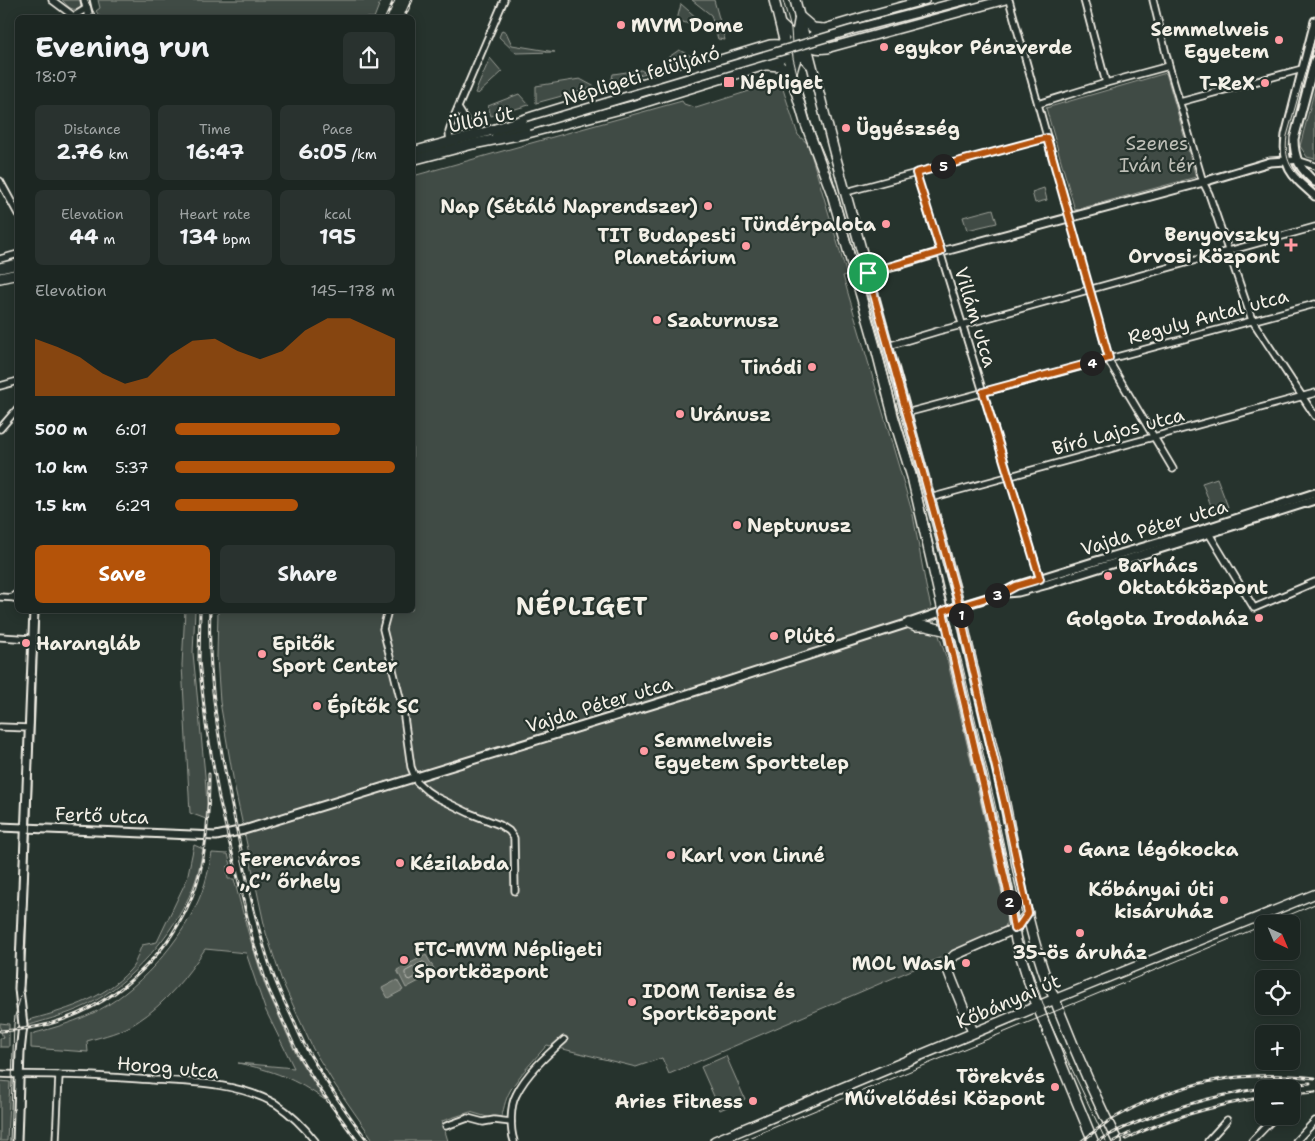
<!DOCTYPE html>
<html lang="en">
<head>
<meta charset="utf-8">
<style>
	:root { --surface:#1c2622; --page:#29322f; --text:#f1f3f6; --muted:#a0a5a5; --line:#3a4340; --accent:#b45309 }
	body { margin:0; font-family:"Shantell Sans",sans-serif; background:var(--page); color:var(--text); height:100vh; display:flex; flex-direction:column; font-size:19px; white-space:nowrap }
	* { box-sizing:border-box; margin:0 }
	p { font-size:16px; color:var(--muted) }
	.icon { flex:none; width:28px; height:28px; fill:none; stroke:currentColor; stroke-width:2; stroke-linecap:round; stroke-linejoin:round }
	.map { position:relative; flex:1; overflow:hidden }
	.drawer { position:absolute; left:15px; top:15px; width:400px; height:598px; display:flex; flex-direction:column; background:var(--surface); border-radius:8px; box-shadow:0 2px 12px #0003,0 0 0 1px var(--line) }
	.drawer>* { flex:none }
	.needle { width:32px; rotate:136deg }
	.fabs { position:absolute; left:1255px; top:915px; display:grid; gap:10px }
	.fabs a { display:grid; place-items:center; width:45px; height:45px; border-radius:8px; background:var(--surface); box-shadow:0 2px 12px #0003,0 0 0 1px var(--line); font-size:25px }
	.pin { position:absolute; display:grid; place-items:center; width:42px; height:42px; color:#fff; margin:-21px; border:2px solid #fff; border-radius:50%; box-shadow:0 1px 5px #0007 }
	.km { position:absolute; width:25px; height:25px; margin:-12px; border-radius:50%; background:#222; color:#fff; font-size:14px; line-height:25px; text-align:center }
	.round { display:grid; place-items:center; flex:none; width:52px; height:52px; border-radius:8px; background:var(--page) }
	.summary { display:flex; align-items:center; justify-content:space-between; height:85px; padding:0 20px }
	h1 { font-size:28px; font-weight:700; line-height:38px }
	.stats { display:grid; grid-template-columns:repeat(3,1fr); gap:8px; height:85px; padding:5px 20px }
	.stats div { display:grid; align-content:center; border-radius:8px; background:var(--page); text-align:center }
	.stats b { font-size:21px; font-weight:700 }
	.stats small { font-size:14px; font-weight:400 }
	.stats p { font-size:14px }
	.chart { height:140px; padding:10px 20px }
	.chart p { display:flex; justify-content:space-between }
	.chart svg { width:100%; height:90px; margin-top:5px; fill:var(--accent); opacity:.7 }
	.button { display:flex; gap:10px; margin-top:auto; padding:10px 20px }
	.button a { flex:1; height:58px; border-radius:8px; background:var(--accent); color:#fff; font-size:20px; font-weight:700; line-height:58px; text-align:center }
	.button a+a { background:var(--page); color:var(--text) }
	ul { padding:0 20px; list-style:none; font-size:16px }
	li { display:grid; grid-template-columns:80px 60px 1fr; align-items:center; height:38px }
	li i { height:12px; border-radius:6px; background:var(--accent) }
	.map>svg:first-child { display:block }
	.green { fill:#414b45; stroke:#9a9e96 }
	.water { fill:#676f68; stroke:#9fa39b }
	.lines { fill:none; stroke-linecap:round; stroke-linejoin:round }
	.shore { stroke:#bcbdb5; stroke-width:1 }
	.minor-casing { stroke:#f4f1e8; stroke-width:9 }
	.tertiary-casing { stroke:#f4f1e8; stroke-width:11 }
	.secondary-casing { stroke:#f4f1e8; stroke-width:11 }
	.primary-casing { stroke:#f4f1e8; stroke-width:12 }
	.minor { stroke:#26332d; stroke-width:5.5 }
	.tertiary { stroke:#26332d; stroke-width:7 }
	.secondary { stroke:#26332d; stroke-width:8 }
	.primary { stroke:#26332d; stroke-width:9 }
	.tram { stroke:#f4f1e8; stroke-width:1 }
	.rail-casing { stroke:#f4f1e8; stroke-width:3 }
	.rail { stroke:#26332d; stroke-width:1; stroke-dasharray:4; stroke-linecap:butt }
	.secondary-bridge-casing { stroke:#f4f1e8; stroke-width:11; stroke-linecap:butt }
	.secondary-bridge { stroke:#26332d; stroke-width:8 }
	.route-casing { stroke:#fff; stroke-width:10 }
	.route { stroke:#b45309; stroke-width:6 }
	.poi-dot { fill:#ff9aa2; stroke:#26332d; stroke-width:2 }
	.labels { text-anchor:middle; stroke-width:4.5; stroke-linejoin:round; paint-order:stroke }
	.poi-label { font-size:19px; font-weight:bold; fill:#f4f1e8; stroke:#26332d; text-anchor:start }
	.street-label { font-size:19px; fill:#f4f1e8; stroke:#26332d }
	.park-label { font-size:19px; fill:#bebfb7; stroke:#26332d }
	.district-label { font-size:24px; font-weight:bold; letter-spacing:1px; fill:#f4f1e8; stroke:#26332d }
</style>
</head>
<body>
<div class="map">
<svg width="1315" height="1141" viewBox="0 0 1315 1141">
	<rect width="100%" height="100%" fill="#26332d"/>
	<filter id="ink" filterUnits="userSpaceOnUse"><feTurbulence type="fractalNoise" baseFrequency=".02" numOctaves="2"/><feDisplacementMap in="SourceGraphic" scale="10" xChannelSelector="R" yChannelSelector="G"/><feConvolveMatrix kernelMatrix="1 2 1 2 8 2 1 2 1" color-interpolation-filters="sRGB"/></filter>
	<g filter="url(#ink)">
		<!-- green -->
		<g class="green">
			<path d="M62 0H81L82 5 79 9C70 11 67 5 62 0Z"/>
			<polygon points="98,0 381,0 374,18 100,17 96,11 100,8"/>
			<polygon points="692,0 714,0 725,40 718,39 711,15"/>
			<polygon points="681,4 697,18 695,26 677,20"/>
			<polygon points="502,30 506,32 512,45 555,52 516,53 499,37"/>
			<polygon points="679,50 697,59 663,68 663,61"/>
			<polygon points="490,58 502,72 478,94 475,93"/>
			<polygon points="641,70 646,73 611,83 613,74"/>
			<polygon points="1166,73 1196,177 1075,210 1046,108"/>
			<polygon points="580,79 595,87 536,103 536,86"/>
			<path d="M780 80 798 135 808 144 847 275 843 276 913 515 926 586 934 620 948 663 1003 898C1005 910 1012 927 998 933L669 1074 662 1058 636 1067 547 1045C536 1058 518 1076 510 1091 505 1100 503 1111 501 1121L470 1112 442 1121 448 1141H374L335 1085 313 1049 282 981 266 933 235 789 220 702 217 657 218 610H412L413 176 682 101 684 104 696 108 768 85Z"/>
			<polygon points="1315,88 1315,159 1307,157 1300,146"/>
			<polygon points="519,94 529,105 491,116 488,106"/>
			<polygon points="1044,188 1047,200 1035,203 1032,192"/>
			<polygon points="993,209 997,223 967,230 963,217"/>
			<polygon points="1217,478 1228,507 1214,513 1202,483"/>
			<polygon points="185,610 195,610 193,653 205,775 207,804 206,819 190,813 182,665"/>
			<path d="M194 845 203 849C201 859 199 870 196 879 181 925 137 977 95 1001 74 1013 49 1019 26 1026L25 1021C63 1011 103 1000 130 970 136 964 138 953 142 945L157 942 187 879Z"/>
			<path d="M212 853 228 854 231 865 227 867 228 879H234L248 932 265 985 297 1056 325 1100C294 1078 274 1071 238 1063L294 1068 265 1009 246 953 205 949C187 976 165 1004 137 1022 122 1032 104 1036 87 1041L88 1052 31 1048V1034C54 1028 78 1021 99 1010 143 987 191 930 205 883 208 873 210 863 212 853Z"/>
			<polygon points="0,1023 9,1024 9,1047 0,1047 0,1038 3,1038 0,1028"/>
			<polygon points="726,1056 745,1099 720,1110 701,1067"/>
			<polygon points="0,1081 10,1082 7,1141 0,1141"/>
		</g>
		<!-- water -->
		<g class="water">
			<polygon points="426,955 436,972 406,988 397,970"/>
			<polygon points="397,980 403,990 388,998 382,988"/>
		</g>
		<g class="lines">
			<!-- shore -->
			<path class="shore" d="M423 962C426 963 429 968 427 971L410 980 407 979 405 974V972Z"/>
			<defs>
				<g id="minor">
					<polyline points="52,0 76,18"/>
					<polyline points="1009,0 1110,363 1173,469"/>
					<polyline points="1084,0 1106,83"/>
					<polyline points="1153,0 1169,66 1203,182 1209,194 1252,320 1315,416"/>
					<polyline points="74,16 87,8"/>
					<polyline points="1180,102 1302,69"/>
					<polyline points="1038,104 1106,83 1169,66"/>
					<polyline points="458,108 469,126 479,134"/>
					<polyline points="450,144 449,132 453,119 504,0"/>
					<polyline points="1286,161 1297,160 1315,166"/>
					<polyline points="916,173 1042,585"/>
					<polyline points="0,181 18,214"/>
					<polyline points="846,192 1047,138"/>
					<polyline points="0,259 18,254"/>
					<polyline points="888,346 938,331 962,325 1315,227"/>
					<polyline points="0,386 18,381"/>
					<polyline points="906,413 1315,304"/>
					<polyline points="0,429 18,408"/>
					<polyline points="930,498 1315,393"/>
					<polyline points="1208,532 1254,608 1315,582"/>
					<polyline points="0,597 18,598"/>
					<polyline points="387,614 383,629 403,710 411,767 417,782 427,791 436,797 469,813 500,825 509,831 514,838 515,891"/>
					<polyline points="0,637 32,639"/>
					<polyline points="0,727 29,728"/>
					<path d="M0 1074C19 1075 38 1074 57 1075 89 1075 121 1078 153 1080 194 1082 239 1083 276 1104 291 1114 304 1127 315 1141"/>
					<polyline points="446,1126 468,1118 483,1122 494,1120 511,1122"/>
					<polyline points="56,1141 59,1075"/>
					<path d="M514 1141C510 1129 510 1106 516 1095 526 1074 547 1055 564 1040"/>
					<polyline points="1208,1141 1227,1120"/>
					<polyline points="1252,1141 1275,1117"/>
					<polyline points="1296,1141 1315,1121"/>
				</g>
				<g id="tertiary">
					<polyline points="85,0 89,18"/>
					<path d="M1315 21 1286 135C1282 168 1291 175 1315 196"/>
					<path d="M1315 60 1294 139C1294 159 1300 169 1315 182"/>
					<polyline points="855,278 941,252 1203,182 1270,162 1286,161"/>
					<polyline points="1006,593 1018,592 1048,584 1315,500"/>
					<polyline points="14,597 18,594"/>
					<polyline points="0,827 216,836 244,830 684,695 909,623 935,614 1003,593 1016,586 1093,562 1198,531 1315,493"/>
					<polyline points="17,1141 20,1052 23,1025 19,989 34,610"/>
				</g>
				<g id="secondary">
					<path d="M925 0 870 15 823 29C821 38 822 42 828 48L1004 0"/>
					<polyline points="496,136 528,126"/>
					<polyline points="1055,999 1315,894"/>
				</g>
				<g id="primary">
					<polyline points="774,0 787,52 793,81 805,122 832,194 876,348 894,419 912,477 1008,892 1016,941 1033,995 1093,1141"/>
					<path d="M795 0 835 155 957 596C971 666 990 734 1005 804 1016 859 1025 916 1043 970 1047 982 1053 994 1057 1005 1075 1051 1095 1097 1117 1141"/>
					<polyline points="799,16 813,28 823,29"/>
					<path d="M781 25C789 33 804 45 816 48 819 49 824 48 828 48"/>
					<polyline points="767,65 780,66 791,75"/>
					<path d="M792 72C798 49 803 41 823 29"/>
					<path d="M412 152 486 132 535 116 770 45C787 43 799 51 810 64"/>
					<path d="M412 160 473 144 528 133 632 106 765 65 782 58 785 56C792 45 798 34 799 21"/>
					<polyline points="0,268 18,264"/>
					<polyline points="0,278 18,274"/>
					<polyline points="909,623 916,626 926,626 948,631"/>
					<polyline points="973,1032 953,983 947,967 947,963 955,955 1014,929 1019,925 1028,913"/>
					<polyline points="715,1141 1055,999"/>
				</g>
			</defs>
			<!-- minor casing -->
			<use href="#minor" class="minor-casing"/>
			<!-- tertiary casing -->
			<use href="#tertiary" class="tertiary-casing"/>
			<!-- secondary casing -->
			<use href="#secondary" class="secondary-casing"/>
			<!-- primary casing -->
			<use href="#primary" class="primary-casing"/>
			<!-- minor -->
			<use href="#minor" class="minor"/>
			<!-- tertiary -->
			<use href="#tertiary" class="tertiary"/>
			<!-- secondary -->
			<use href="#secondary" class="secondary"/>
			<!-- primary -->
			<use href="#primary" class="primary"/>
			<!-- tram -->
			<g class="tram">
				<polyline points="87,0 97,18"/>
				<polyline points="783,0 791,29 793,58 798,78 813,129 830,169 836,189 922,496 942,589 962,663 994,800 1013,887 1019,925 1027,957 1049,1021 1106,1141"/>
				<path d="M1315 37 1287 136C1283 165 1295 174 1315 191"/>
				<polyline points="944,566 953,598 955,615"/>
				<polyline points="1268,924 1315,904"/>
				<polyline points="10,1141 14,1024 15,1016 23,989 25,977 24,953 31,818 34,698 39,610"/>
				<polyline points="741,1141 1264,925"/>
				<polyline points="1309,1141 1315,1135"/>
			</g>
			<defs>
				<g id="rail">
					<polyline points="386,18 394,0"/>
					<polyline points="404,18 412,0"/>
					<polyline points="200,610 199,661 206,725 219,798 253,942 268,988 299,1056 321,1091 357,1141"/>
					<path d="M210 610C207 679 220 748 234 816 245 870 255 925 274 977 279 990 285 1003 291 1015 297 1028 302 1041 309 1053 327 1083 346 1113 368 1141"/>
					<path d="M0 1031C17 1030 33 1028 49 1024 121 1004 181 945 200 872 208 840 209 806 209 774"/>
					<polyline points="1291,1094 1315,1092"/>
					<path d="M1126 1139C1169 1117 1216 1105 1264 1097"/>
					<path d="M1082 1141C1093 1133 1104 1123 1116 1117 1158 1093 1206 1078 1254 1076 1274 1075 1295 1076 1315 1078"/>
					<path d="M1098 1141C1110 1134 1123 1128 1136 1123 1191 1100 1250 1087 1310 1083"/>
					<polyline points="1114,1141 1130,1133"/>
				</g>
			</defs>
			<!-- rail casing -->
			<use href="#rail" class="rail-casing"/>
			<!-- rail -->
			<use href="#rail" class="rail"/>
			<defs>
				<polyline id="secondary-bridge" points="528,126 851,30 966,0"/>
			</defs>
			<!-- secondary-bridge casing -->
			<use href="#secondary-bridge" class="secondary-bridge-casing"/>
			<!-- secondary-bridge -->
			<use href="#secondary-bridge" class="secondary-bridge"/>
		</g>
	</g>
	<g class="lines" filter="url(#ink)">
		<defs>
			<polyline id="route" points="868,273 957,596 966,639 1004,802 1028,913 1020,925 1014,929 1008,892 943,611 1003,593 1016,586 1040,579 983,392 1109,358 1047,138 916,173 941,252 868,273"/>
		</defs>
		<!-- route casing -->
		<use href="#route" class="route-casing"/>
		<!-- route -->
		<use href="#route" class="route"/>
	</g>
	<!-- markers -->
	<g class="poi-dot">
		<circle cx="621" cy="25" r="5"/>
		<circle cx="1279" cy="40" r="5"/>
		<circle cx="884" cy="47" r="5"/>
		<rect x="723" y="76" width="12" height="12" rx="2.5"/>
		<circle cx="1265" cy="83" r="5"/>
		<circle cx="846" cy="128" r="5"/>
		<circle cx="708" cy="206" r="5"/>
		<circle cx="886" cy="224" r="5"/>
		<path d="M1288.5 237.5h5v5h5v5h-5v5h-5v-5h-5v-5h5z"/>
		<circle cx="746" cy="246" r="5"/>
		<circle cx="657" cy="320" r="5"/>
		<circle cx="812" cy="367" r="5"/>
		<circle cx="680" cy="414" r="5"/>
		<circle cx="737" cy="525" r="5"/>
		<circle cx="1108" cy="576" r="5"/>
		<circle cx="1259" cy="618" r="5"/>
		<circle cx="774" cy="636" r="5"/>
		<circle cx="26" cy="643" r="5"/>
		<circle cx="262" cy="654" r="5"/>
		<circle cx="317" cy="706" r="5"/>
		<circle cx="644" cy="751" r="5"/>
		<circle cx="1068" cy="849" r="5"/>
		<circle cx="671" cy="855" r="5"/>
		<circle cx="400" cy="863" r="5"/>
		<circle cx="230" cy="870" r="5"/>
		<circle cx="1224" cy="900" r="5"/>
		<circle cx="1080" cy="933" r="5"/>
		<circle cx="404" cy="960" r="5"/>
		<circle cx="966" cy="963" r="5"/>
		<circle cx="632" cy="1002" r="5"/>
		<circle cx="1055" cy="1087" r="5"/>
		<circle cx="753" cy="1101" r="5"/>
	</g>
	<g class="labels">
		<!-- poi labels -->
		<g class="poi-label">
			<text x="631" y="32">MVM Dome</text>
			<text x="1269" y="36" text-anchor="end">Semmelweis<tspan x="1269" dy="22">Egyetem</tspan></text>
			<text x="894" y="54">egykor Pénzverde</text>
			<text x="740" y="89">Népliget</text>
			<text x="1255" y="90" text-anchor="end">T-ReX</text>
			<text x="856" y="135">Ügyészség</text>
			<text x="698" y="213" text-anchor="end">Nap (Sétáló Naprendszer)</text>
			<text x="876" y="231" text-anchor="end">Tündérpalota</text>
			<text x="1280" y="241" text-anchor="end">Benyovszky<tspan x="1280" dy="22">Orvosi Központ</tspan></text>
			<text x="736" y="242" text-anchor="end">TIT Budapesti<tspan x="736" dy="22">Planetárium</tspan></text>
			<text x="667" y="327">Szaturnusz</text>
			<text x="802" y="374" text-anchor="end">Tinódi</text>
			<text x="690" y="421">Uránusz</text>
			<text x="747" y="532">Neptunusz</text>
			<text x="1118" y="572">Barhács<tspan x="1118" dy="22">Oktatóközpont</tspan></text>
			<text x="1249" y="625" text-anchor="end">Golgota Irodaház</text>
			<text x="784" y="643">Plútó</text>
			<text x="36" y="650">Harangláb</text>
			<text x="272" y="650">Epitők<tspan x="272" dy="22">Sport Center</tspan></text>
			<text x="327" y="713">Építők SC</text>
			<text x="654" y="747">Semmelweis<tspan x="654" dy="22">Egyetem Sporttelep</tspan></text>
			<text x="1078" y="856">Ganz légókocka</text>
			<text x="681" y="862">Karl von Linné</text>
			<text x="240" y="866">Ferencváros<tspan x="240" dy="22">„C” őrhely</tspan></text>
			<text x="410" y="870">Kézilabda</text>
			<text x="1214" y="896" text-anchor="end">Kőbányai úti<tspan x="1214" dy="22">kisáruház</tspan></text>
			<text x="414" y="956">FTC-MVM Népligeti<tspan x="414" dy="22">Sportközpont</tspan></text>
			<text x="1080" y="959" text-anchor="middle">35-ös áruház</text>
			<text x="956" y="970" text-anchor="end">MOL Wash</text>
			<text x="642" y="998">IDOM Tenisz és<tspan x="642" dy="22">Sportközpont</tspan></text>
			<text x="1045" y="1083" text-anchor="end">Törekvés<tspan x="1045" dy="22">Művelődési Központ</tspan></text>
			<text x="743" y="1108" text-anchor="end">Aries Fitness</text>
		</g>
		<!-- street labels -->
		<g class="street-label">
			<text transform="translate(641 75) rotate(-17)" y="7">Népligeti felüljáró</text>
			<text transform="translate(481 119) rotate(-12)" y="7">Üllői út</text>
			<text transform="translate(1208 316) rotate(-15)" y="7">Reguly Antal utca</text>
			<text transform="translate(976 317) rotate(73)" y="7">Villám utca</text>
			<text transform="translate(1118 431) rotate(-15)" y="7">Bíró Lajos utca</text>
			<text transform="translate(1154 527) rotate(-17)" y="7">Vajda Péter utca</text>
			<text transform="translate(599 704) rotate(-17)" y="7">Vajda Péter utca</text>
			<text transform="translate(102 815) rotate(2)" y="7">Fertő utca</text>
			<text transform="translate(1008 1001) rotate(-23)" y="7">Kőbányai út</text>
			<text transform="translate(168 1067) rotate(5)" y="7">Horog utca</text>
		</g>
		<!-- park labels -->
		<g class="park-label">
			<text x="1157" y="150">Szenes<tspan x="1157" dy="22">Iván tér</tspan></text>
		</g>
		<!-- district labels -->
		<g class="district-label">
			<text x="582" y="615">NÉPLIGET</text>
		</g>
	</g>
</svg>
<div class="fabs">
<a><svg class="needle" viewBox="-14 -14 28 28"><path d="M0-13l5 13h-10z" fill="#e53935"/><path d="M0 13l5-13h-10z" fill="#a0a5a5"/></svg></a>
<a><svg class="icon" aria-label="locate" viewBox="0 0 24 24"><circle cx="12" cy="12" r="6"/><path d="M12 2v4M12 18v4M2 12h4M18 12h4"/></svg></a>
<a>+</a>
<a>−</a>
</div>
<div class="pin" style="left:868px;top:273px;background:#1e9e55"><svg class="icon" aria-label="arrive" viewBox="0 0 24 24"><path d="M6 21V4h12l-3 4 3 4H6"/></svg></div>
<b class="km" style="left:961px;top:615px">1</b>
<b class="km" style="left:1009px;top:902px">2</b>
<b class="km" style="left:997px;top:595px">3</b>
<b class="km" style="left:1092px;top:363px">4</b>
<b class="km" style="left:943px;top:166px">5</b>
<section class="drawer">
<div class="summary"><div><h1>Evening run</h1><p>18:07</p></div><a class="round"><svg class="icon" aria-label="share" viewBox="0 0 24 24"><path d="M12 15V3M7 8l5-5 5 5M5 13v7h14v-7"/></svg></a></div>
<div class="stats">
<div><p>Distance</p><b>2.76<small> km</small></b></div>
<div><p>Time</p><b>16:47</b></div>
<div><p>Pace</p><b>6:05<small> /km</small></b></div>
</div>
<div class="stats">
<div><p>Elevation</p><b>44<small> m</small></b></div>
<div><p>Heart rate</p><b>134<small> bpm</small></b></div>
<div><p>kcal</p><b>195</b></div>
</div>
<div class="chart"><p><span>Elevation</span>145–178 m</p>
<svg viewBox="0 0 160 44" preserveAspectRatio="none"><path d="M0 44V16L10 20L20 25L30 33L40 38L50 35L60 24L70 17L80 16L90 22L100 26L110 22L120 12L130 6L140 6L150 11L160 16V44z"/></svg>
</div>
<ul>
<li><b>500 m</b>6:01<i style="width:75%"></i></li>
<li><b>1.0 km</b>5:37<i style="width:100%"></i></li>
<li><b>1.5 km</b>6:29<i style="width:56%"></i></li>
</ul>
<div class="button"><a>Save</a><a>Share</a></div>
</section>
</div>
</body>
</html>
